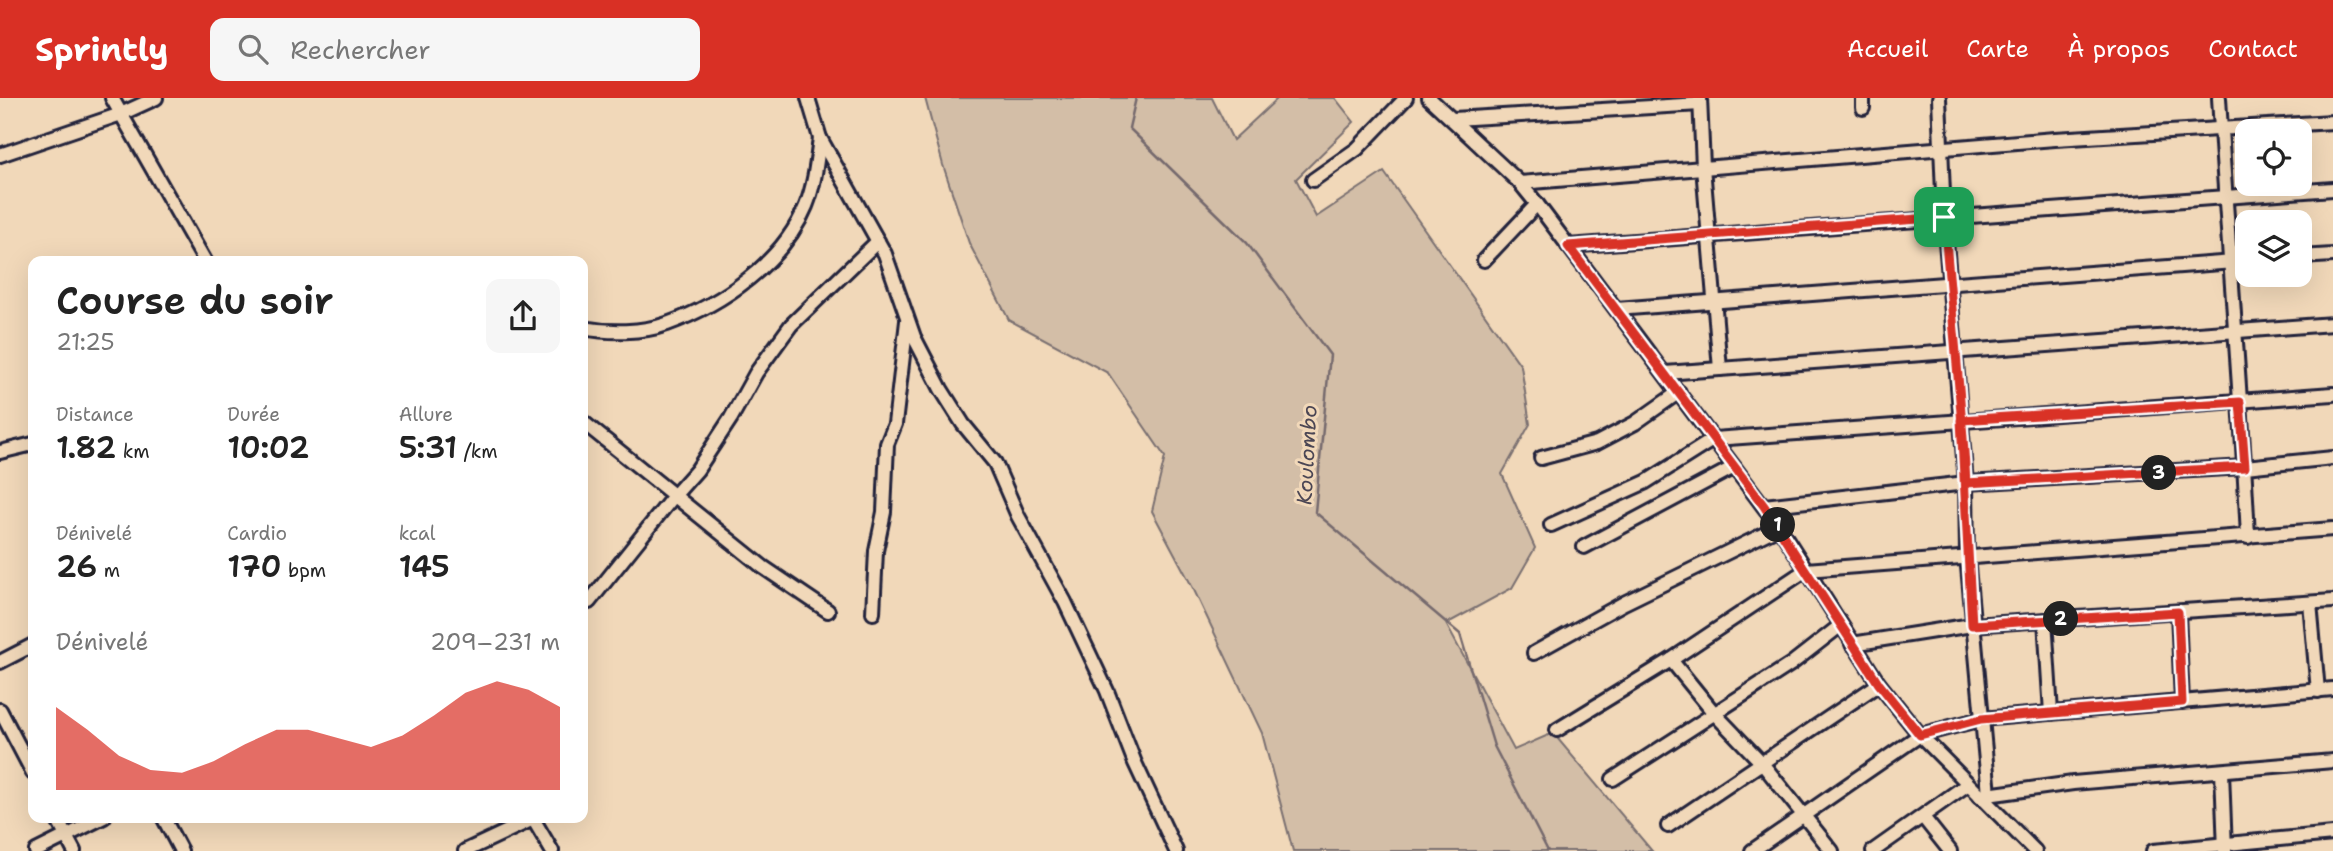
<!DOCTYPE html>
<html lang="fr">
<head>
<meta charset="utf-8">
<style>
	:root { --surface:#fff; --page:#f6f6f6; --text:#222; --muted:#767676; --accent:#d93025 }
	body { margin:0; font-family:"Shantell Sans",sans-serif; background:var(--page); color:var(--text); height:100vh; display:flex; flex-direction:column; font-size:26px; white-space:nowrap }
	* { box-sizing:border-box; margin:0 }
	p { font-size:23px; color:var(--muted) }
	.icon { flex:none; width:38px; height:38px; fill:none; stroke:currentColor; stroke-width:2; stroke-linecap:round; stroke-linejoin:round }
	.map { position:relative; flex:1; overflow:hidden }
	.drawer { position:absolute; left:28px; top:158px; width:560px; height:567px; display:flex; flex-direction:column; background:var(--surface); border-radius:14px; box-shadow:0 7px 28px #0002 }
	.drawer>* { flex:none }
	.controls { position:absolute; left:2235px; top:21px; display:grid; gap:14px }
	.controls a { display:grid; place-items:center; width:77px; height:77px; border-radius:14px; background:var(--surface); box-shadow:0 7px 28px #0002; font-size:35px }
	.pin { position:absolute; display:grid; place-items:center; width:60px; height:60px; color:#fff; margin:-30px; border-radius:14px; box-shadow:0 4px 10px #0006 }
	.km { position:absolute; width:35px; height:35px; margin:-18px; border-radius:50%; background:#222; color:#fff; font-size:19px; line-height:35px; text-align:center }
	.round { display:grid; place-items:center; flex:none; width:74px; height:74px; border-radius:14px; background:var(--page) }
	.headline { display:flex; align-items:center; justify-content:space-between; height:119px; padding:0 28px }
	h1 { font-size:38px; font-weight:600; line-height:52px }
	.figures { display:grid; grid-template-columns:repeat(3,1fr); gap:10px; height:119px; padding:7px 28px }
	.figures div { display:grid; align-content:center }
	.figures b { font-size:30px; font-weight:600 }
	.figures small { font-size:19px; font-weight:400 }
	.figures p { font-size:19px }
	.chart { height:196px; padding:14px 28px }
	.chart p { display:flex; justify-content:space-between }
	.chart svg { width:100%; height:126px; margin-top:7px; fill:var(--accent); opacity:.7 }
	header { display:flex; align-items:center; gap:42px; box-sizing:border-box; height:98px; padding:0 35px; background:var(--accent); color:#fff }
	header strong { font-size:33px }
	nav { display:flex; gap:38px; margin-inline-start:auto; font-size:24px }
	.search { width:490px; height:63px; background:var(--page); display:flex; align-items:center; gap:18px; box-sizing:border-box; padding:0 24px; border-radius:14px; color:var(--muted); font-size:26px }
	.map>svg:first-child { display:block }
	.green { fill:#d3bea7; stroke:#7a7071; stroke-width:2 }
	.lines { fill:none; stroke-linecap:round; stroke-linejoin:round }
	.stream { stroke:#74696d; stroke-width:2.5 }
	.minor-casing { stroke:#22223b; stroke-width:18 }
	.minor { stroke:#f1d8b9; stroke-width:12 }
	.route-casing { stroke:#fff; stroke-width:14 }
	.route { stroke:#d93025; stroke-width:9 }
	.labels { text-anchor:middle; stroke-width:6; stroke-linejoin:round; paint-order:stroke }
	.water-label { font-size:21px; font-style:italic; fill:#4b4654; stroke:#f1d8b9 }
</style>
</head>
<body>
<header>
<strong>Sprintly</strong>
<div class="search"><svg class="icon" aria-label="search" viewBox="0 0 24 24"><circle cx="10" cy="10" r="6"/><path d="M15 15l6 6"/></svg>Rechercher</div>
<nav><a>Accueil</a><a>Carte</a><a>À propos</a><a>Contact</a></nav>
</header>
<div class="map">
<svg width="2333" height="753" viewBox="0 0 2333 753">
	<rect width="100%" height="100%" fill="#f1d8b9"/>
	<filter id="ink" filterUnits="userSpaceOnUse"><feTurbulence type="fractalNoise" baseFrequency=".0143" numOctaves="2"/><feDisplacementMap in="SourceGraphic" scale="14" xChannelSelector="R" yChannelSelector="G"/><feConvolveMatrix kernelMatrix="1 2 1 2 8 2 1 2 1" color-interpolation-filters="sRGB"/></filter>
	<g filter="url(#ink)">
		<!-- green -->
		<polygon class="green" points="925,0 1212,0 1233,42 1278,0 1335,0 1354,24 1296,81 1316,119 1384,74 1521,268 1530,326 1502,376 1535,450 1512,490 1446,526 1514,652 1553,635 1652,753 1293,753 1262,635 1194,492 1152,413 1165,359 1108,275 1009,222 969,145 943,67"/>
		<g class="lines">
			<!-- stream -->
			<polyline class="stream" points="1136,0 1129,30 1247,145 1330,257 1315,414 1460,536 1494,648 1548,753"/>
			<defs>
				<g id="minor">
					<polyline points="112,0 205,163"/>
					<polyline points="808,0 820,40 885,156 914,239 941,291 963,326 995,365 1018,418 1065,504 1107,593 1135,665 1176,753"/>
					<polyline points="1429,0 1520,85 1537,106 1779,429 1879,586 1920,637 2035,753"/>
					<polyline points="1700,0 1703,69 1720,271"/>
					<polyline points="1863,0 1863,10"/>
					<polyline points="1939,0 1944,119 1966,385 1967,458 1989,696"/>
					<path d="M2219 0C2228 146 2241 292 2248 439"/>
					<polyline points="1454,21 1700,6"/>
					<polyline points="0,57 121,16 156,0"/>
					<polyline points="1313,82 1357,51 1406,0"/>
					<polyline points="1520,85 2055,41 2333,24"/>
					<polyline points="1568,148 2333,91"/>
					<polyline points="2300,159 2333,157"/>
					<polyline points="1484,162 1537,106"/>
					<polyline points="1616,211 2247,163"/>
					<path d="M583 230C609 235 642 235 667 226 723 206 783 164 806 108 815 86 817 62 820 40"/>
					<polyline points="1665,275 2333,226"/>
					<polyline points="583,324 763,469 828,513"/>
					<polyline points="0,354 33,346"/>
					<polyline points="1541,360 1597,345 1635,325 1679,294"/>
					<polyline points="1764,408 1966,385 2245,369 2333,360"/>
					<polyline points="1551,427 1646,384 1714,341 2333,296"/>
					<polyline points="1584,449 1734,369"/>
					<polyline points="589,504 673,399 697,372 731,320 756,275 791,227 878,143"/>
					<polyline points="2310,505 2318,593"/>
					<polyline points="2178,514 2182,604"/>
					<polyline points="873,515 876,453 884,414 887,346 895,326 907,223"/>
					<polyline points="2045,522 2051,615"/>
					<polyline points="1852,546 1972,527 2333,503"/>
					<polyline points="1534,555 1624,505 1779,429"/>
					<polyline points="1671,562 1714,615 1761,664 1832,753"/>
					<polyline points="0,564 33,547"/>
					<polyline points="0,612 33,675"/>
					<polyline points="1557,632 1671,562 1806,472 2333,431"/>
					<polyline points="2222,673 2225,753"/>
					<polyline points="1613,681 1791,566 1841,527"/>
					<polyline points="1980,698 2073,685 2333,663"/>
					<polyline points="56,719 74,753"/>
					<polyline points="163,719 181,753"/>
					<polyline points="532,719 552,753"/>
					<polyline points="1923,719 1950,753"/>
					<polyline points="1668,728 1879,586"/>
					<polyline points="36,753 104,719"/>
					<polyline points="465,753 533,721"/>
					<polyline points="1752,753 1920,637 1981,621 2333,591"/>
					<polyline points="1873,753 1968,686"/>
					<polyline points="2153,753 2333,736"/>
				</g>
			</defs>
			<!-- minor casing -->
			<use href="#minor" class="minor-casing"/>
			<!-- minor -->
			<use href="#minor" class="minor"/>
		</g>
	</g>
	<g class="lines" filter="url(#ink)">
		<defs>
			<path id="route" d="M1944 119 1568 148 1764 408 1879 586 1920 637 1981 621 2182 604 2178 514 1972 527 1961 322 2240 304 2245 369 1966 385C1961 296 1951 208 1944 119"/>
		</defs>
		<!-- route casing -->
		<use href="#route" class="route-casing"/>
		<!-- route -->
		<use href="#route" class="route"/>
	</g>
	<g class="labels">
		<!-- water labels -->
		<g class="water-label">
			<text transform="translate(1307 357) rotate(-87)" y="7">Koulombo</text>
		</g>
	</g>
</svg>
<div class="controls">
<a><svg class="icon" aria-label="locate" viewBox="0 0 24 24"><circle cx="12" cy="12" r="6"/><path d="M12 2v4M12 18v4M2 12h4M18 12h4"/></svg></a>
<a><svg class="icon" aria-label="layers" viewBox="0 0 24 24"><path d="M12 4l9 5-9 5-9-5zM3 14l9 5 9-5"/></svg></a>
</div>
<div class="pin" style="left:1944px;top:119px;background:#1e9e55"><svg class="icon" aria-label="arrive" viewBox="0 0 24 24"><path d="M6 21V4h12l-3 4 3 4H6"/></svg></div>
<b class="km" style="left:1778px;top:427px">1</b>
<b class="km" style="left:2061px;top:521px">2</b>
<b class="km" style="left:2159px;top:375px">3</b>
<section class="drawer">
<div class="headline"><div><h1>Course du soir</h1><p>21:25</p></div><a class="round"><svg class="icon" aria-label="share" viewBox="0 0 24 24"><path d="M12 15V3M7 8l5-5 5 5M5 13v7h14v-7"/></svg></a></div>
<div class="figures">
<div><p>Distance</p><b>1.82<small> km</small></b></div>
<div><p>Durée</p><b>10:02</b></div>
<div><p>Allure</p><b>5:31<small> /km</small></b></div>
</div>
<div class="figures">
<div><p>Dénivelé</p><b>26<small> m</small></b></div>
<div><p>Cardio</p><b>170<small> bpm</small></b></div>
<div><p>kcal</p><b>145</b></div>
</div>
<div class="chart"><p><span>Dénivelé</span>209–231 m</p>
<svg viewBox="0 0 160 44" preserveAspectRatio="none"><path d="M0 44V15L10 23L20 32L30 37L40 38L50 34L60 28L70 23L80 23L90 26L100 29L110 25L120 18L130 10L140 6L150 9L160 15V44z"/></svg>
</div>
</section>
</div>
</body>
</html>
